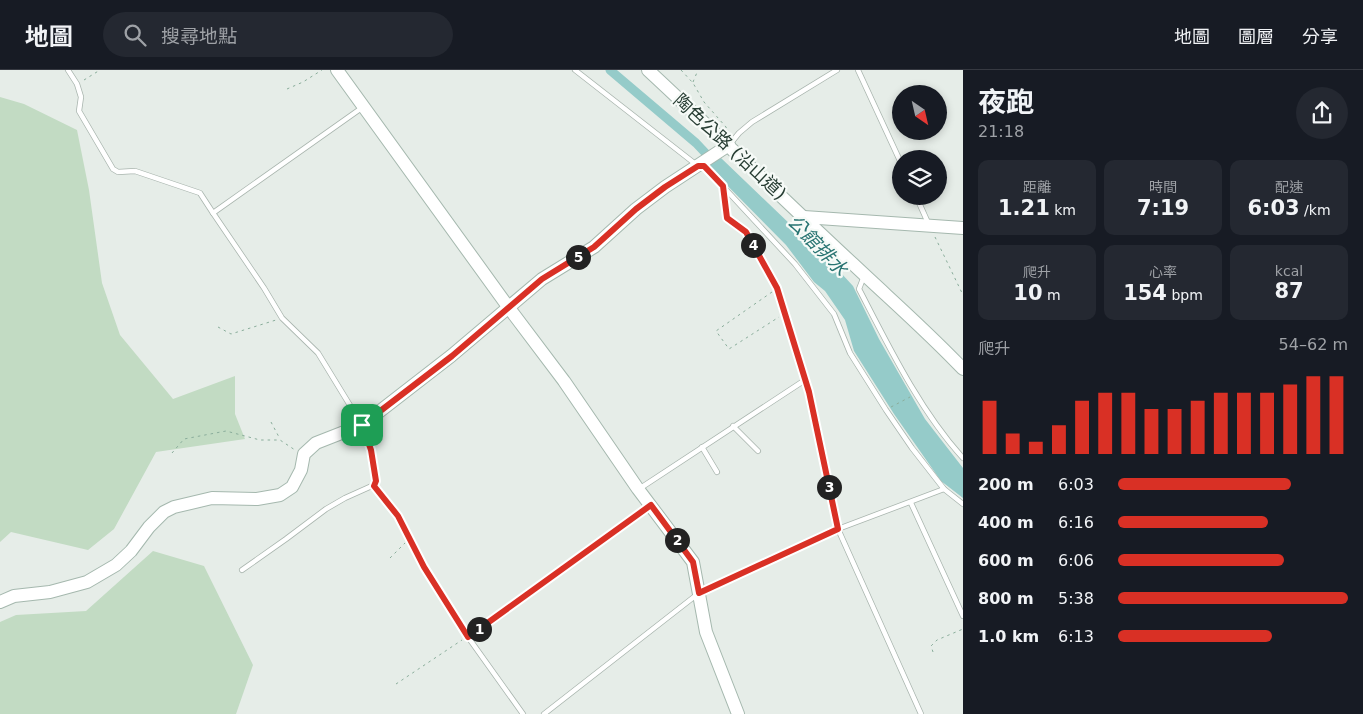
<!DOCTYPE html>
<html lang="zh-TW">
<head>
<meta charset="utf-8">
<style>
	:root { --surface:#171b24; --page:#242831; --text:#f1f3f6; --muted:#9ea1a6; --line:#363941; --accent:#d93025 }
	body { margin:0; font-family:"DejaVu Sans","Noto Sans TC",sans-serif; background:var(--page); color:var(--text); height:100vh; display:flex; flex-direction:column; font-size:19px; white-space:nowrap }
	* { box-sizing:border-box; margin:0 }
	p { font-size:16px; color:var(--muted) }
	.icon { flex:none; width:28px; height:28px; fill:none; stroke:currentColor; stroke-width:2; stroke-linecap:round; stroke-linejoin:round }
	.map { position:relative; flex:1; overflow:hidden }
	.panel { display:flex; flex-direction:column; background:var(--surface); width:400px }
	.panel>* { flex:none }
	.needle { width:32px; rotate:146deg }
	.controls { position:absolute; left:892px; top:15px; display:grid; gap:10px }
	.controls a { display:grid; place-items:center; width:55px; height:55px; border-radius:50%; background:var(--surface); box-shadow:0 2px 8px #0003; font-size:25px }
	.pin { position:absolute; display:grid; place-items:center; width:42px; height:42px; color:#fff; margin:-21px; border-radius:10px; box-shadow:0 2px 8px #0006 }
	.km { position:absolute; width:25px; height:25px; margin:-12px; border-radius:50%; background:#222; color:#fff; font-size:14px; line-height:25px; text-align:center }
	.round { display:grid; place-items:center; flex:none; width:52px; height:52px; border-radius:26px; background:var(--page) }
	.headline { display:flex; align-items:center; justify-content:space-between; height:85px; padding:0 15px }
	h1 { font-size:28px; font-weight:700; line-height:38px }
	.figures { display:grid; grid-template-columns:repeat(3,1fr); gap:8px; height:85px; padding:5px 15px }
	.figures div { display:grid; align-content:center; border-radius:10px; background:var(--page); text-align:center }
	.figures b { font-size:21px; font-weight:700 }
	.figures small { font-size:14px; font-weight:400 }
	.figures p { font-size:14px }
	.chart { height:140px; padding:10px 15px }
	.chart p { display:flex; justify-content:space-between }
	.chart svg { width:100%; height:90px; margin-top:5px; stroke:var(--accent); stroke-width:6 }
	ul { padding:0 15px; list-style:none; font-size:16px }
	li { display:grid; grid-template-columns:80px 60px 1fr; align-items:center; height:38px }
	li i { height:12px; border-radius:6px; background:var(--accent) }
	header { display:flex; align-items:center; gap:30px; box-sizing:border-box; height:70px; padding:0 25px; background:var(--surface); border-bottom:1px solid var(--line) }
	header strong { font-size:24px }
	nav { display:flex; gap:28px; margin-inline-start:auto; font-size:18px }
	.search { width:350px; height:45px; background:var(--page); display:flex; align-items:center; gap:12px; box-sizing:border-box; padding:0 18px; border-radius:28px; color:var(--muted); font-size:19px }
	main { display:flex; flex:1; min-height:0 }
	.map>svg:first-child { display:block }
	.green { fill:#c2dbc3 }
	.water { fill:#95cbc9 }
	.lines { fill:none; stroke-linecap:round; stroke-linejoin:round }
	.canal { stroke:#95cbc9; stroke-width:9 }
	.lane-casing { stroke:#a9b5ae; stroke-width:6 }
	.secondary-casing { stroke:#a5b8ae; stroke-width:14 }
	.path { stroke:#8aad9b; stroke-width:1; stroke-dasharray:2.5 4; stroke-linecap:butt }
	.lane { stroke:#fff; stroke-width:4.5 }
	.secondary { stroke:#fff; stroke-width:12 }
	.route-casing { stroke:#fff; stroke-width:10 }
	.route { stroke:#d93025; stroke-width:6 }
	.labels { text-anchor:middle; stroke-width:4.5; stroke-linejoin:round; paint-order:stroke }
	.street-label { font-size:18px; fill:#273d33; stroke:#f6faf7 }
	.water-label { font-size:19px; font-style:italic; fill:#277371; stroke:#f6faf7 }
</style>
</head>
<body>
<header>
<strong>地圖</strong>
<div class="search"><svg class="icon" aria-label="search" viewBox="0 0 24 24"><circle cx="10" cy="10" r="6"/><path d="M15 15l6 6"/></svg>搜尋地點</div>
<nav><a>地圖</a><a>圖層</a><a>分享</a></nav>
</header>
<main>
<div class="map">
<svg width="963" height="644" viewBox="0 0 963 644">
	<rect width="100%" height="100%" fill="#e6ede8"/>
	<!-- green -->
	<g class="green">
		<polygon points="0,27 24,34 77,60 89,120 102,213 120,265 173,329 235,306 235,344 245,369 156,382 114,459 88,480 11,462 0,472"/>
		<polygon points="153,481 204,496 253,595 236,644 0,644 0,552 16,545 86,541"/>
	</g>
	<!-- water -->
	<polygon class="water" points="721,88 841,203 853,216 879,269 925,349 963,398 963,428 941,411 894,344 854,281 845,250 825,221 814,212 786,175 708,96"/>
	<g class="lines">
		<!-- canal -->
		<polyline class="canal" points="610,0 696,73 713,91"/>
		<defs>
			<g id="lane">
				<polyline points="68,0 77,14 81,27 79,41 113,99 118,102 135,101 200,123 213,143 363,37"/>
				<polyline points="575,0 698,96 704,96 795,194 834,244 850,283 886,340 912,378 944,419 963,434"/>
				<polyline points="858,0 901,93"/>
				<polyline points="730,74 739,63 752,52 837,0"/>
				<polyline points="723,117 727,148 746,162 777,219 809,322 838,459 921,644"/>
				<polyline points="916,126 929,155"/>
				<polyline points="213,143 264,218 282,248 318,283 362,355 371,380 376,411 374,415 345,428 326,439 286,469 242,500"/>
				<path d="M864 206 859 219C888 275 920 341 963 388"/>
				<polyline points="733,356 758,381"/>
				<polyline points="702,377 717,402"/>
				<polyline points="374,415 398,445 424,497 468,567 523,644"/>
				<polyline points="639,419 805,310"/>
				<polyline points="911,433 963,546"/>
				<polyline points="544,644 699,523 838,459 944,419"/>
			</g>
			<g id="secondary">
				<polyline points="337,0 509,238 564,311 638,419 693,492 706,562 738,644"/>
				<path d="M648 0C717 64 784 130 853 194 890 229 928 262 963 299"/>
				<polyline points="804,147 963,158"/>
				<polyline points="0,532 14,526 50,522 87,512 116,495 131,481 149,457 164,442 174,437 212,428 257,429 280,425 292,417 301,400 304,384 316,373 362,355 451,286 542,209 594,177 636,139 665,117 729,75"/>
			</g>
		</defs>
		<!-- lane casing -->
		<use href="#lane" class="lane-casing"/>
		<!-- secondary casing -->
		<use href="#secondary" class="secondary-casing"/>
		<!-- path -->
		<g class="path">
			<polyline points="681,0 693,13 704,32 726,57 727,60"/>
			<polyline points="84,10 100,0"/>
			<polyline points="693,12 698,0"/>
			<polyline points="287,19 303,12 322,0"/>
			<polyline points="935,167 963,225"/>
			<polyline points="772,222 716,261 729,279 779,247"/>
			<polyline points="218,257 231,264 276,250"/>
			<polyline points="891,337 910,327"/>
			<polyline points="271,352 280,369"/>
			<polyline points="172,383 184,369 226,361 260,370 280,370 295,380"/>
			<polyline points="390,488 405,473"/>
			<polyline points="474,563 641,442"/>
			<polyline points="933,582 931,576 937,570 963,559"/>
			<polyline points="396,614 462,570"/>
		</g>
		<!-- lane -->
		<use href="#lane" class="lane"/>
		<!-- secondary -->
		<use href="#secondary" class="secondary"/>
	</g>
	<g class="lines">
		<defs>
			<polygon id="route" points="698,96 704,96 723,116 727,148 746,162 777,218 809,322 838,459 699,523 693,492 651,435 468,567 424,497 398,446 374,416 376,411 371,380 362,355 452,286 542,209 594,177 636,139 665,117"/>
		</defs>
		<!-- route casing -->
		<use href="#route" class="route-casing"/>
		<!-- route -->
		<use href="#route" class="route"/>
	</g>
	<g class="labels">
		<!-- street labels -->
		<g class="street-label">
			<text transform="translate(730 77) rotate(43)" y="6">陶色公路 (沿山道)</text>
		</g>
		<!-- water labels -->
		<g class="water-label">
			<text transform="translate(818 175) rotate(46)" y="7">公館排水</text>
		</g>
	</g>
</svg>
<div class="controls">
<a><svg class="needle" viewBox="-14 -14 28 28"><path d="M0-13l5 13h-10z" fill="#e53935"/><path d="M0 13l5-13h-10z" fill="#9ea1a6"/></svg></a>
<a><svg class="icon" aria-label="layers" viewBox="0 0 24 24"><path d="M12 4l9 5-9 5-9-5zM3 14l9 5 9-5"/></svg></a>
</div>
<div class="pin" style="left:362px;top:355px;background:#1e9e55"><svg class="icon" aria-label="arrive" viewBox="0 0 24 24"><path d="M6 21V4h12l-3 4 3 4H6"/></svg></div>
<b class="km" style="left:479px;top:559px">1</b>
<b class="km" style="left:677px;top:470px">2</b>
<b class="km" style="left:829px;top:417px">3</b>
<b class="km" style="left:753px;top:175px">4</b>
<b class="km" style="left:578px;top:187px">5</b>
</div>
<section class="panel">
<div class="headline"><div><h1>夜跑</h1><p>21:18</p></div><a class="round"><svg class="icon" aria-label="share" viewBox="0 0 24 24"><path d="M12 15V3M7 8l5-5 5 5M5 13v7h14v-7"/></svg></a></div>
<div class="figures">
<div><p>距離</p><b>1.21<small> km</small></b></div>
<div><p>時間</p><b>7:19</b></div>
<div><p>配速</p><b>6:03<small> /km</small></b></div>
</div>
<div class="figures">
<div><p>爬升</p><b>10<small> m</small></b></div>
<div><p>心率</p><b>154<small> bpm</small></b></div>
<div><p>kcal</p><b>87</b></div>
</div>
<div class="chart"><p><span>爬升</span>54–62 m</p>
<svg viewBox="0 0 160 44" preserveAspectRatio="none"><path d="M5 44V18M15 44V34M25 44V38M35 44V30M45 44V18M55 44V14M65 44V14M75 44V22M85 44V22M95 44V18M105 44V14M115 44V14M125 44V14M135 44V10M145 44V6M155 44V6"/></svg>
</div>
<ul>
<li><b>200 m</b>6:03<i style="width:75%"></i></li>
<li><b>400 m</b>6:16<i style="width:65%"></i></li>
<li><b>600 m</b>6:06<i style="width:72%"></i></li>
<li><b>800 m</b>5:38<i style="width:100%"></i></li>
<li><b>1.0 km</b>6:13<i style="width:67%"></i></li>
</ul>
</section>
</main>
</body>
</html>
